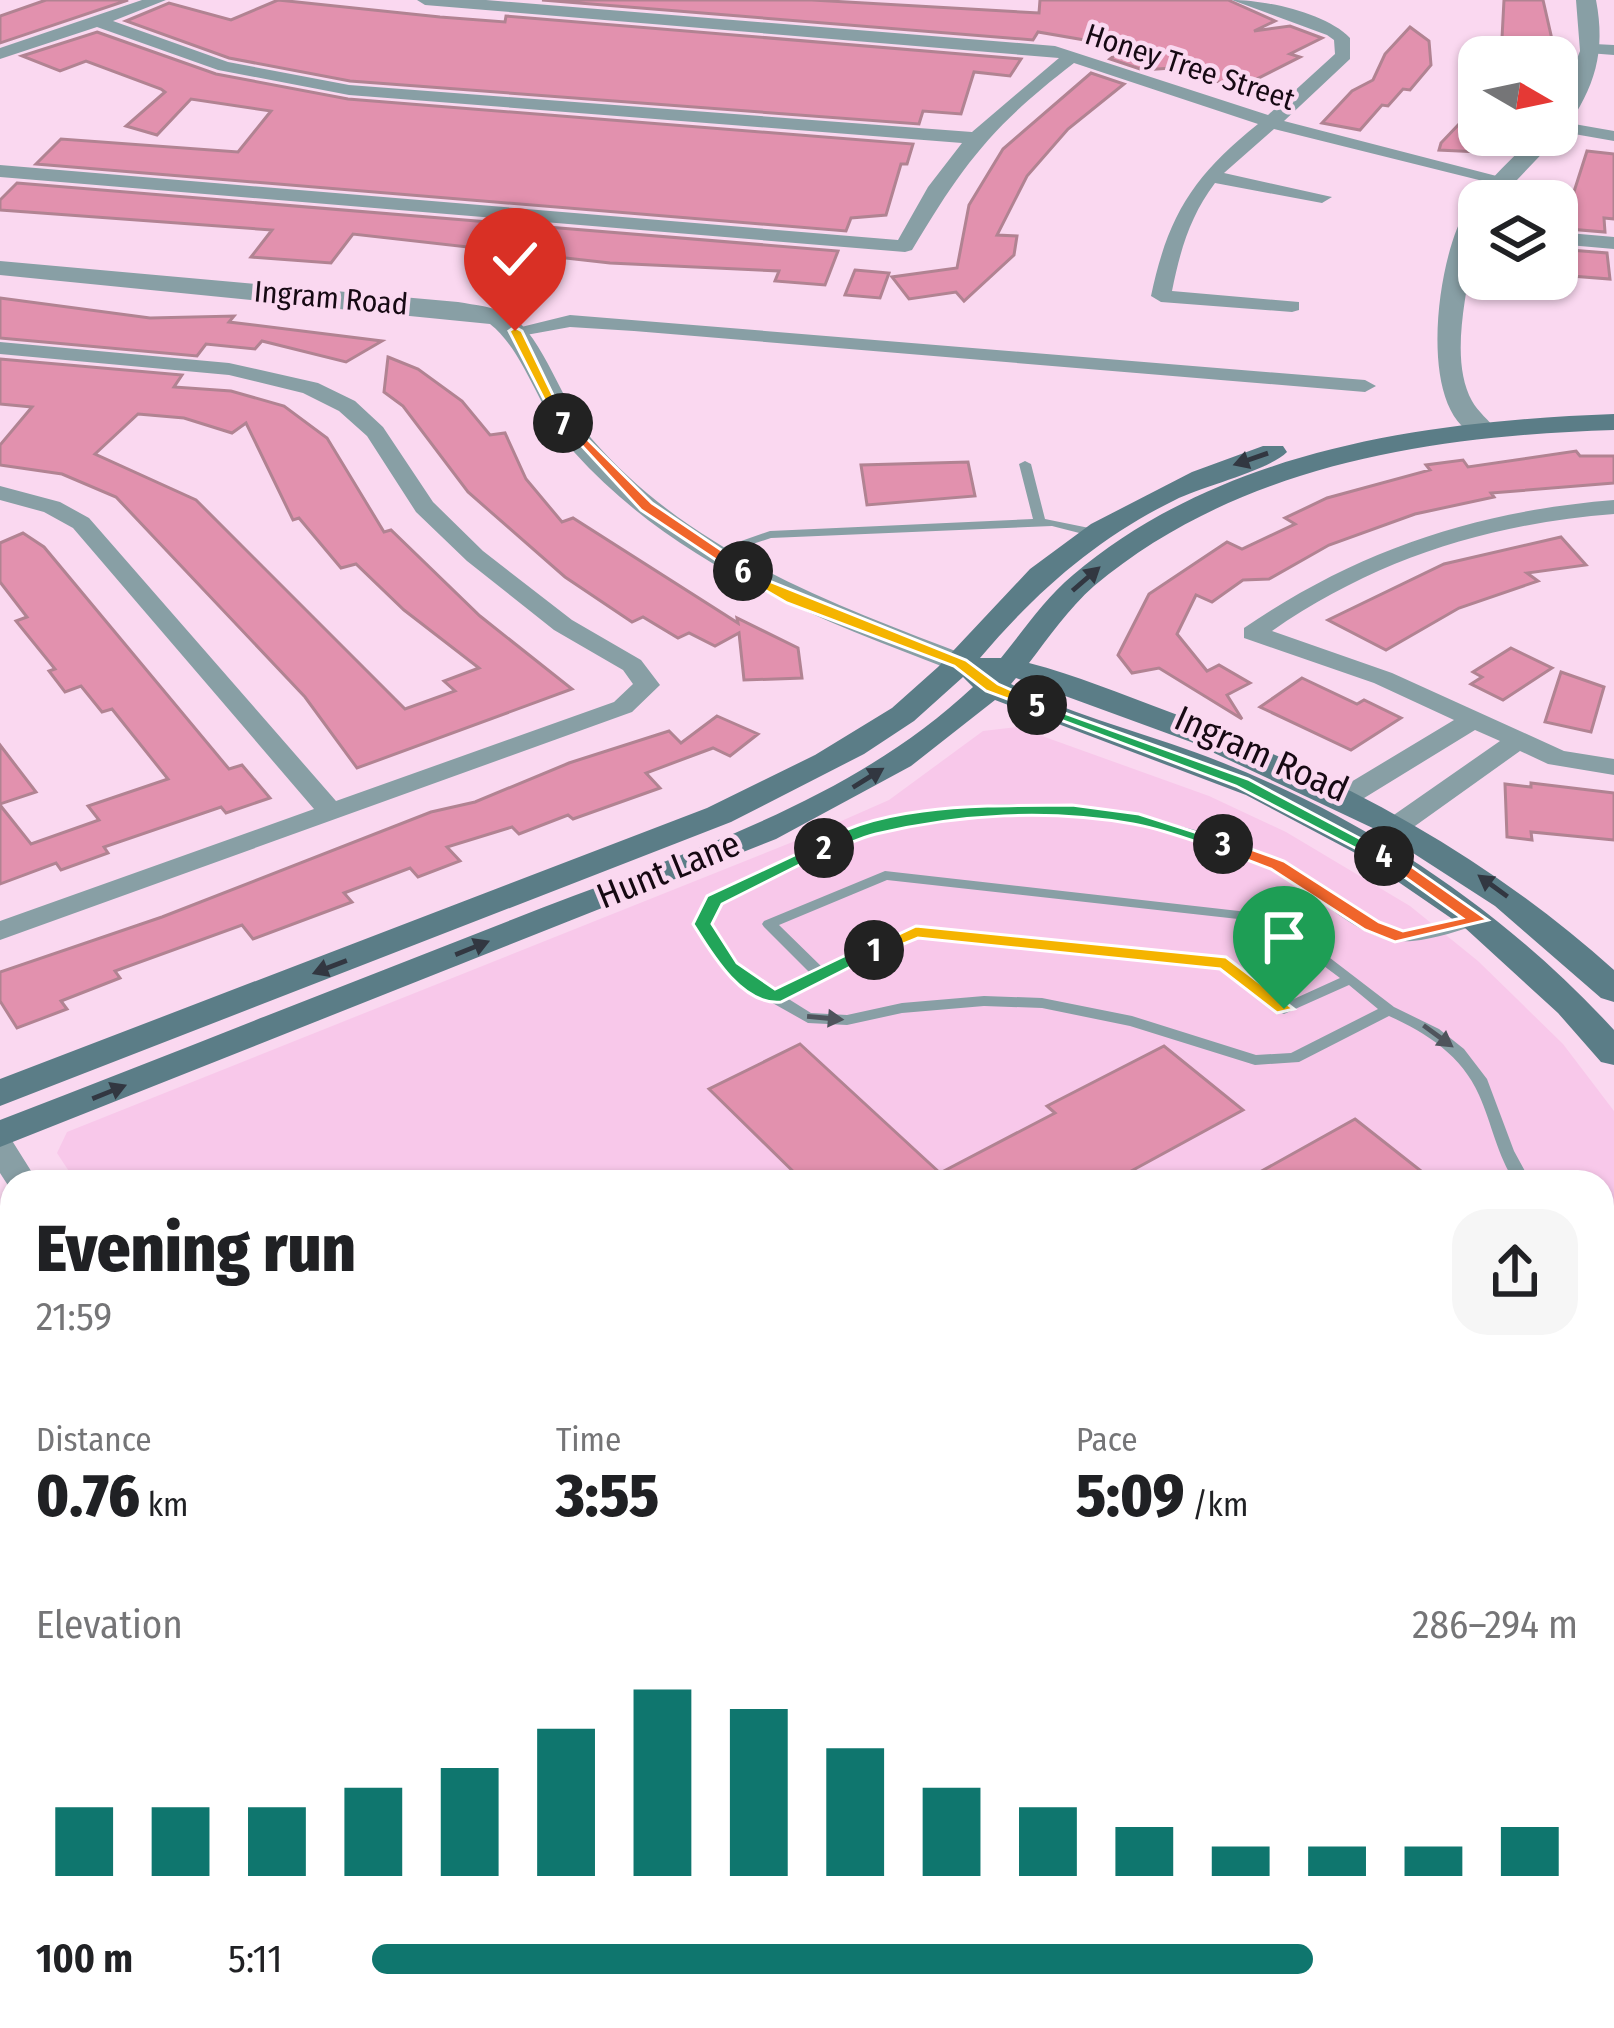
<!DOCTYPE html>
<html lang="en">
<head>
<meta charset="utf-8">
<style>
	:root { --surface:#fff; --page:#f6f6f6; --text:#202124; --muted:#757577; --accent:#0f766e }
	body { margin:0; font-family:"Fira Sans Condensed",sans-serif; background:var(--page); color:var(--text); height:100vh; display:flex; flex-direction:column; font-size:45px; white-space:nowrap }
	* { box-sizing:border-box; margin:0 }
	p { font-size:39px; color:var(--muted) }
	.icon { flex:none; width:66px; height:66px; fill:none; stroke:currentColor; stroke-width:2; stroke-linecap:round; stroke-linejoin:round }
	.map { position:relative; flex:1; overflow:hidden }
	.sheet { position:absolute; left:0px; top:1170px; width:1614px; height:858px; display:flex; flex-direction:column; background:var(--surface); border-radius:36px 36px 0 0; box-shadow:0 3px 9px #0004 }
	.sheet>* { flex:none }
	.needle { width:78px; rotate:99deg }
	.fabs { position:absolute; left:1458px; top:36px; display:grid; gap:24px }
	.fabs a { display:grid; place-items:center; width:120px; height:120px; border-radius:24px; background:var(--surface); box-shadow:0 3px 9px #0004; font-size:60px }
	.pin { position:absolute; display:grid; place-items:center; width:102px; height:102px; color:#fff; margin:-123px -51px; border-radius:50% 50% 50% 0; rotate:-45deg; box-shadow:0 0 12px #0007 }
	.pin .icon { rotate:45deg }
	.km { position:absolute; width:60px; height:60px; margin:-30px; border-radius:50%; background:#222; color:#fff; font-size:33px; line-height:60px; text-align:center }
	.round { display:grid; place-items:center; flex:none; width:126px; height:126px; border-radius:36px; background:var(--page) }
	.headline { display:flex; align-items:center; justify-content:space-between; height:204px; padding:0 36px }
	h1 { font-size:66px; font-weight:800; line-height:90px }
	.stats { display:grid; grid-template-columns:repeat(3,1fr); gap:18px; height:204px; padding:12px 36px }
	.stats div { display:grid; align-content:center }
	.stats b { font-size:60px; font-weight:800 }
	.stats small { font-size:33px; font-weight:400 }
	.stats p { font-size:33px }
	.chart { height:336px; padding:24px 36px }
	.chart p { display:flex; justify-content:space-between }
	.chart svg { width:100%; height:216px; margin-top:12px; stroke:var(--accent); stroke-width:6 }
	ul { padding:0 36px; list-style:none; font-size:39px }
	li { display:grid; grid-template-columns:192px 144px 1fr; align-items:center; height:90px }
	li i { height:30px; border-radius:15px; background:var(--accent) }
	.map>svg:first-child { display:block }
	.built { fill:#f8c8ea }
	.building { fill:#e291ae; stroke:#b18392; stroke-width:3; fill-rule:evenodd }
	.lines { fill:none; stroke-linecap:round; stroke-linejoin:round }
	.service { fill:#889fa5; fill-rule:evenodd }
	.minor { fill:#889fa5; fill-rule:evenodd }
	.tertiary { fill:#889fa5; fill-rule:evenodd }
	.secondary { fill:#5b7d87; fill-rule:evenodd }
	.oneway { fill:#323741 }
	.oneway2 { fill:#4f545c }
	.split-1 { fill:#f5b400; stroke:#fff; stroke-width:3 }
	.split-2 { fill:#22a559; stroke:#fff; stroke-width:3 }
	.split-3 { fill:#22a559; stroke:#fff; stroke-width:3 }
	.split-4 { fill:#f0652b; stroke:#fff; stroke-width:3 }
	.split-5 { fill:#22a559; stroke:#fff; stroke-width:3 }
	.split-6 { fill:#f5b400; stroke:#fff; stroke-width:3 }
	.split-7 { fill:#f0652b; stroke:#fff; stroke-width:3 }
	.split-8 { fill:#f5b400; stroke:#fff; stroke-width:3 }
	.labels { text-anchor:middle; stroke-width:9; stroke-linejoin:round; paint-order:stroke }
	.far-street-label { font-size:30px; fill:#160913; stroke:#fad8f0 }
	.street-label { font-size:36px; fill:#160913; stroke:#fad8f0 }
</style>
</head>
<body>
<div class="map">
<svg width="1614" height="2028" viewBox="0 0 1614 2028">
	<rect width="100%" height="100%" fill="#fad8f0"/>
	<!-- built -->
	<polygon class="built" points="1017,727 1209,796 1286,832 1410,906 1478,961 1563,1044 1614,1111 1614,1580 1602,1589 1602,1182 76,1182 57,1153 67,1132 805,837 889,800 983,731"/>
	<!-- building -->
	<g class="building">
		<polygon points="46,0 128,0 0,43 0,16"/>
		<polygon points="278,0 440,17 505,22 506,16 1021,59 1010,76 974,72 961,114 923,111 919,124 350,81 229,58 126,21 169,3 231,20"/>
		<polygon points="542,0 812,0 1039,13 1040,0 1228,0 1275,21 1254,31 1290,26 1322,38 1290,54 1300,57 1239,88 1172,68 1143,70 1110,59 1125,47 1038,32 1033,40"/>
		<polygon points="1504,0 1543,0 1556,57 1501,57"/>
		<polygon points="1410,27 1429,41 1431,65 1410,90 1403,89 1388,106 1382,105 1360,130 1322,123 1352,91 1373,80 1385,54"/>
		<polygon points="97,32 216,74 348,99 913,144 907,164 901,164 886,215 851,218 846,231 36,164 61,139 238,152 271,111 191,99 157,135 126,126 165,92 161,89 86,61 60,71 22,56"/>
		<polygon points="1091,73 1124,84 1068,129 1027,176 997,235 1017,236 1014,255 964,301 956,292 909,299 892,277 957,268 969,205 1003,149"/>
		<polygon points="1479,103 1479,152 1439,150 1441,143"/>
		<polygon points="1587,151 1614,154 1614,219 1604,218 1605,232 1557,228 1557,197 1572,198"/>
		<polygon points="17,183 838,251 825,285 775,281 779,271 610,263 353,234 331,263 251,257 272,230 0,210 0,200"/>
		<polygon points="1557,249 1607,253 1610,279 1559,275"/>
		<polygon points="855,270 889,273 880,298 845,295"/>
		<polygon points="0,298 150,318 234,316 229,322 382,341 346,362 262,341 255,349 206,344 197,356 0,338"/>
		<polygon points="388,357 418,369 462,401 490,435 505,433 526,479 562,522 573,518 738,623 737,618 798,648 802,678 744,680 739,633 715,646 689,633 678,638 643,617 632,622 565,577 468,492 403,406 384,392"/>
		<path d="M0 359 182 375 174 387 231 391 284 406 327 438 384 532 391 530 480 616 572 689 357 768 305 697 116 497 62 474 0 465V445L32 407 0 404ZM138 414 184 418 232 433 246 423 293 520 299 518 341 568 356 564 404 610 479 668 444 681 455 691 405 709 196 500 95 454Z"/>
		<polygon points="1576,451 1580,456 1614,456 1614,483 1491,493 1494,497 1415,514 1329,545 1269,579 1243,580 1212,602 1196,595 1177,634 1207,671 1219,665 1250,683 1227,695 1242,719 1159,668 1132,673 1118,655 1149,594 1227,542 1242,549 1295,524 1285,518 1327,498 1430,470 1426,465 1463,460 1468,467"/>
		<polygon points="968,462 975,496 867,505 861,465"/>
		<polygon points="23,533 44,547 229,769 242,765 270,798 226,813 221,807 104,847 108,853 61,870 56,863 0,884 0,805 31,844 99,820 88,806 168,779 112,709 102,712 81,686 65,692 49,671 55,669 16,621 27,617 0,582 0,543"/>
		<polygon points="1561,537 1586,565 1527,573 1538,581 1459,608 1386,650 1328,620 1444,564"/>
		<polygon points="1511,648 1552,668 1503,700 1471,684 1482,677 1473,672"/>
		<polygon points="1561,672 1604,687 1591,732 1545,722"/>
		<polygon points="1302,678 1357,704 1364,700 1401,718 1351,750 1260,707"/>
		<polygon points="717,716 758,734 730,756 713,748 646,773 660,788 573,819 568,815 519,834 512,827 447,847 460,861 418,877 410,868 344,893 352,902 253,939 242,925 115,971 120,978 61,1001 67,1009 17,1028 0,1001 0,972 162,917 431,812 475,802 569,763 669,731 681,743"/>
		<polygon points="0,745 36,792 0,804"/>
		<polygon points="1531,783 1614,793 1614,840 1531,832 1532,840 1507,837 1505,784 1531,787"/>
		<polygon points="800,1044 940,1173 1055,1113 1047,1106 1164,1046 1243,1110 1111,1182 804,1182 709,1089"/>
		<polygon points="1355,1119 1435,1182 1242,1182"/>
	</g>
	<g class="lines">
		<!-- service -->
		<g class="service">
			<polygon points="1025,461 1031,464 1045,519 1099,530 1099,536 1095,537 1052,526 771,538 713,557 707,553 770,531 1033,519 1019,464"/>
			<path d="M1017 804C1106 809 1197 822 1278 860 1319 879 1352 922 1397 931 1423 936 1453 923 1478 915L1485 920 1483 923C1460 930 1436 939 1412 941 1356 945 1315 888 1268 866 1129 801 953 792 814 856 791 866 770 877 748 889 740 892 730 896 723 901 716 906 713 916 709 924L735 964 777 991 812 975 764 927 762 924 764 921 885 871 1274 915 1394 1007 1439 1029 1464 1049 1487 1079 1514 1151 1531 1182H1515C1497 1155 1492 1124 1479 1095 1462 1056 1427 1033 1389 1016L1299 1062 1255 1065 1130 1026 1042 1008 984 1006 902 1013 847 1025 808 1023 769 1001 725 970 695 924 709 897 839 835 912 814 964 806ZM887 880 1265 922 1340 978 1285 1003 1230 960 1225 958 916 927 824 969 779 925ZM918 937 1221 967 1279 1012 1284 1014 1349 985 1378 1009 1291 1053 1256 1055 1132 1016 1042 998 984 996 902 1003 847 1015 811 1013 787 998Z"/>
			<polygon points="1602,1224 1614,1226 1614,1238 1602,1236"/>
			<polygon points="1614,1437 1614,1453 1602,1459 1602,1443"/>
		</g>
		<!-- minor -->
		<g class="minor">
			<path d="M142 0H166L113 21 228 62 349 85 972 132 1059 58 425 5 417 0H486L1055 46 1268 115 1335 54 1334 40 1327 35 1232 0C1266 0 1326 13 1350 38V59L1284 121 1512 180 1503 186 1274 129 1224 173 1332 197 1322 203 1215 183C1190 216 1180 251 1172 291L1299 302V310L1292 312 1161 302 1151 296C1168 215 1194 175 1258 124L1074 63C992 126 964 163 912 250L905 252 0 177V165L898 240 928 187 962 143 349 95 218 70 97 27 0 59V48Z"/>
			<polygon points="1594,44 1614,45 1614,55 1588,53 1588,45"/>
			<polygon points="1557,121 1614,131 1614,141 1557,131"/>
			<polygon points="1557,232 1614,237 1614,249 1557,244"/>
			<polygon points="570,315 1365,380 1376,386 1365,392 634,331 570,327 515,337 505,331"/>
			<polygon points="0,342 229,363 318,383 355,401 383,427 433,502 483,551 572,620 641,660 660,685 632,712 0,940 0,921 314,809 73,528 44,512 0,500 0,486 60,502 89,518 336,801 614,702 633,684 623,670 554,630 467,561 416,512 367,436 339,411 303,393 229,375 0,354"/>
			<path d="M1614 500V514C1488 524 1376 559 1272 631L1392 673 1564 751 1614 759V775L1548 764 1520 751 1408 831H1388L1384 825 1388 819 1500 741 1475 730 1356 803H1336L1332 797 1336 791 1454 720 1374 683 1244 638V628C1358 550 1477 511 1614 500Z"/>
			<polygon points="0,1136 11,1139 38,1182 12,1182 11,1190 0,1173"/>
			<polygon points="12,1598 12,1641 0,1645 0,1602"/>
			<polygon points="0,1662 12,1667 12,1717 0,1712"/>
			<polygon points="13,2016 58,2016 52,2028 8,2028"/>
		</g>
		<!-- tertiary -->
		<g class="tertiary">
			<path d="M1576 0H1596C1606 52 1595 87 1565 130L1557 132V110L1580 51Z"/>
			<path d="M1557 134 1558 135 1555 140 1497 201H1479C1479 257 1443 348 1472 401 1478 412 1489 420 1496 430L1483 438C1413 421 1437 253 1467 209 1484 184 1512 159 1535 135Z"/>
			<path d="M0 261 458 302C475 305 497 307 511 316 543 336 563 406 591 438 690 553 833 604 971 657L975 663 960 672 949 669C811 616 676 565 574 452 541 416 525 351 490 324L0 275Z"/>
		</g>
		<!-- secondary -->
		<path class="secondary" d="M1614 414V430C1431 436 1240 464 1094 586 1069 608 1049 637 1029 663 1076 675 1121 694 1167 711 1331 772 1483 852 1614 970V1002L1601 998 1495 906 1379 831 1191 742 1016 678 1011 684C1074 716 1142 732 1208 757 1363 816 1502 908 1614 1030V1065L1601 1062 1558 1013 1464 927 1359 855 1246 795 995 700 911 766 776 839 0 1147V1120C171 1054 341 986 511 920 670 857 845 807 973 687L963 677 914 721 864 754 731 822 0 1106V1079L707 808 815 755 892 708 938 667 1030 569 1091 524 1192 472 1263 446H1283L1287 452C1268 471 1203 486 1175 500 1097 538 1036 592 980 658H1001C1024 630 1045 598 1073 575 1222 449 1426 421 1614 414Z"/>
	</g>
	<!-- one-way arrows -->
	<defs><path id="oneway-solid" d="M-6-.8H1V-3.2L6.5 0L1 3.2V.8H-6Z" transform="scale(3)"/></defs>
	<g class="oneway">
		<use href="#oneway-solid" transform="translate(1251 459) rotate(161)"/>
		<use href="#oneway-solid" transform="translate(1086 579) rotate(-41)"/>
		<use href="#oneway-solid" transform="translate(868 778) rotate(-32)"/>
		<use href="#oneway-solid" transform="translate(1493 886) rotate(-144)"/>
		<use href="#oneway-solid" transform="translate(472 948) rotate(-22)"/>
		<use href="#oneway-solid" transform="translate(330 967) rotate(159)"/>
		<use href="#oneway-solid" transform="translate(109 1092) rotate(-22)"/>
	</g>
	<g class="oneway2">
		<use href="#oneway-solid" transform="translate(825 1018) rotate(5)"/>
		<use href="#oneway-solid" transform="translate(1438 1036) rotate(36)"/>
	</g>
	<!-- split-1 -->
	<polygon class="split-1" points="916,926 1226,957 1294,1009 1277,1013 1220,969 918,938 874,956 865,950"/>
	<!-- split-2 -->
	<path class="split-2" d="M818 844 833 848 722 904 712 924 737 963 775 989 867 945 884 950 781 1002C742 1006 711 953 693 924L707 896Z"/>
	<!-- split-3 -->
	<path class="split-3" d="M1072 805 1139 814 1232 844 1223 850C1193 842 1164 829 1133 824 1049 809 959 814 876 834 858 838 842 848 824 853L815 848C872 801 1001 806 1072 805Z"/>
	<!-- split-4 -->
	<polygon class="split-4" points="1223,839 1284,861 1379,922 1403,931 1462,918 1375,856 1391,852 1488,920 1395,942 1365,930 1271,869 1216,848 1214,844"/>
	<!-- split-5 -->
	<polygon class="split-5" points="1031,701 1248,779 1393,856 1378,860 1236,786 1031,709"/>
	<!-- split-6 -->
	<polygon class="split-6" points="737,568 966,660 998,684 1045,705 1037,710 986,691 954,666 787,603 737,574"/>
	<!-- split-7 -->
	<polygon class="split-7" points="558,420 568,420 652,503 748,568 748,574 737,574 641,510"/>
	<!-- split-8 -->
	<polygon class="split-8" points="515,327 522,331 568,426 556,423 509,331"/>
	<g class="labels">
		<!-- far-street labels -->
		<g class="far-street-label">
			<text transform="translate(1190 67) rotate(18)" y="10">Honey Tree Street</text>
			<text transform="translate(331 298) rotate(5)" y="10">Ingram Road</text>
		</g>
		<!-- street labels -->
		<g class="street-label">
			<text transform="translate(1262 753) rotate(24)" y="13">Ingram Road</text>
			<text transform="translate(668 869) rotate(-22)" y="13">Hunt Lane</text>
		</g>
	</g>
</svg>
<div class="fabs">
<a><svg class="needle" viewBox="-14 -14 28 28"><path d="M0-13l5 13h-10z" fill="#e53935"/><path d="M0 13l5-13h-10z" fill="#757577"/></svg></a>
<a><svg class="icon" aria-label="layers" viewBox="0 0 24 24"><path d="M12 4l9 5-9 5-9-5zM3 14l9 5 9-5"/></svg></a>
</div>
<div class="pin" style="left:1284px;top:1009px;background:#1e9e55"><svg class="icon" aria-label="arrive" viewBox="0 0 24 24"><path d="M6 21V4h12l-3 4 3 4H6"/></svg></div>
<div class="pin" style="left:515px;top:331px;background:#d93025"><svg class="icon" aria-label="check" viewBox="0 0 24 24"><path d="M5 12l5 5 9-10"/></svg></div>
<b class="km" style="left:874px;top:950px">1</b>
<b class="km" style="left:824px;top:848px">2</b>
<b class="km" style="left:1223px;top:844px">3</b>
<b class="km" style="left:1384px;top:856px">4</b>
<b class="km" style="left:1037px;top:705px">5</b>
<b class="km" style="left:743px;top:571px">6</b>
<b class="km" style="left:563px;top:423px">7</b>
<section class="sheet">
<div class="headline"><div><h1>Evening run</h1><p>21:59</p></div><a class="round"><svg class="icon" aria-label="share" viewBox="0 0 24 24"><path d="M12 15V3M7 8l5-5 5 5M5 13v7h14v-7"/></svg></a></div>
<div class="stats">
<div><p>Distance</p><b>0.76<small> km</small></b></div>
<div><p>Time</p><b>3:55</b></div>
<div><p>Pace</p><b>5:09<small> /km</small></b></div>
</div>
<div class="chart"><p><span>Elevation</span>286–294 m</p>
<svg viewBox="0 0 160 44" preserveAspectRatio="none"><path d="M5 44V30M15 44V30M25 44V30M35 44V26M45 44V22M55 44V14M65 44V6M75 44V10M85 44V18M95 44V26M105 44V30M115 44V34M125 44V38M135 44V38M145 44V38M155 44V34"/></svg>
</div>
<ul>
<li><b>100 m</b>5:11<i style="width:78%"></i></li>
</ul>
</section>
</div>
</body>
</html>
